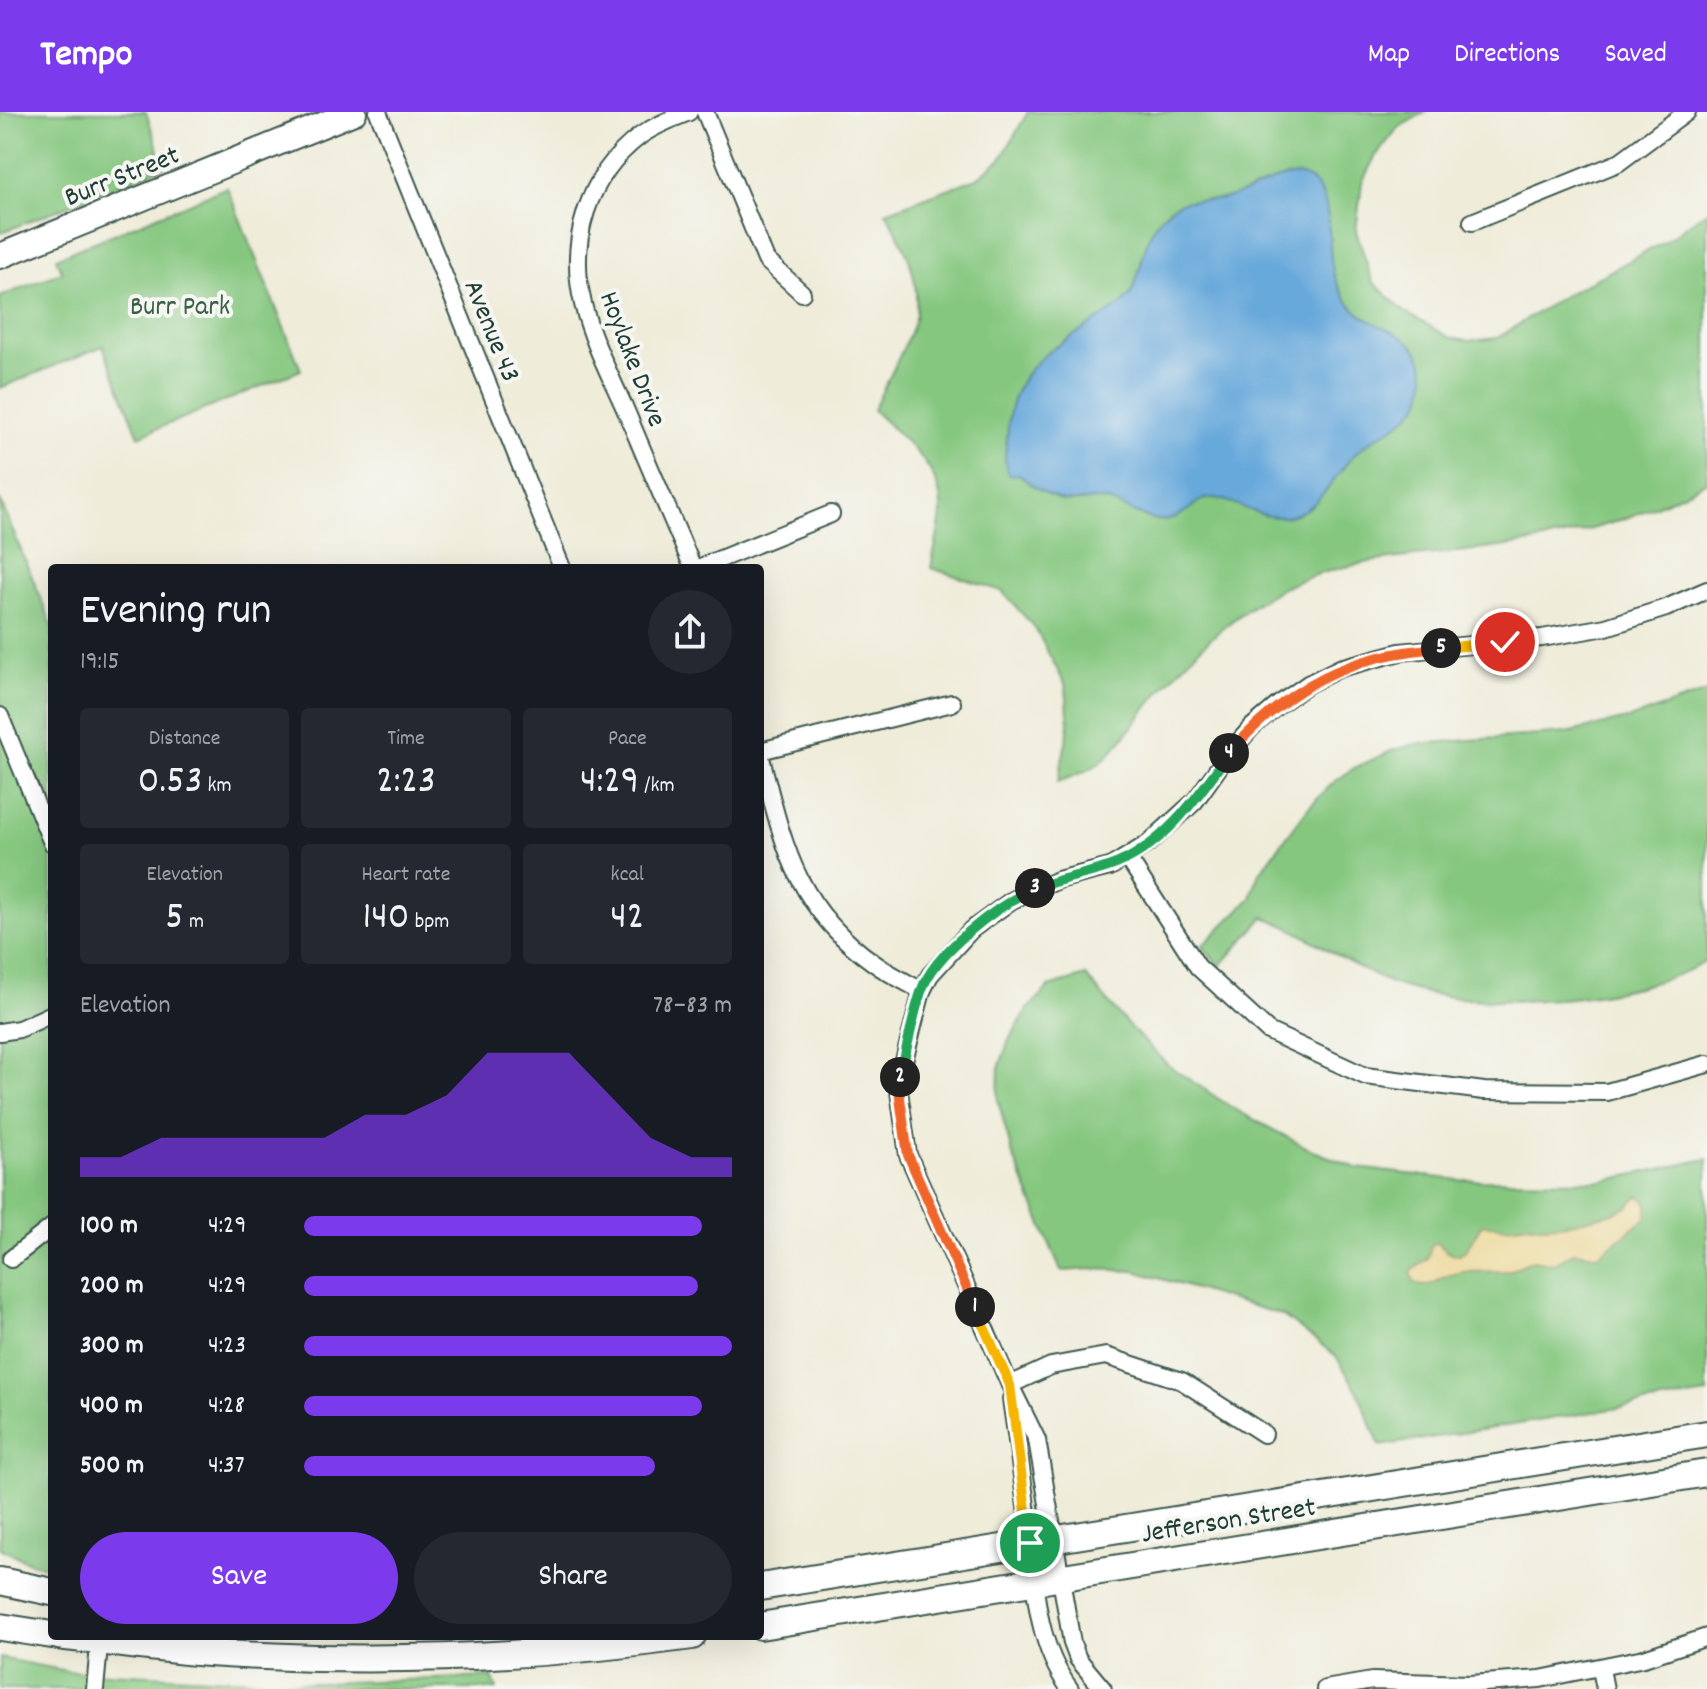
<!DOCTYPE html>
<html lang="en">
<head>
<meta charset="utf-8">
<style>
	:root { --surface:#171b24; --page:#242831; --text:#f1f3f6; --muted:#9ea1a6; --accent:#7c3aed }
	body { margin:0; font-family:Dekko,sans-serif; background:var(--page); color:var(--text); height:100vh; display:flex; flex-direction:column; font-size:30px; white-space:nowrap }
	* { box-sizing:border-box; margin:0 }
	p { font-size:26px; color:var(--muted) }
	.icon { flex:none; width:44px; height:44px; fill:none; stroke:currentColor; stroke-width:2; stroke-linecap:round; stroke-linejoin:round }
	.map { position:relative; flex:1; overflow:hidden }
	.panel { position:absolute; left:48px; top:452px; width:716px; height:1076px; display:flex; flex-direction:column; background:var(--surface); border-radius:8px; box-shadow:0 8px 32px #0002 }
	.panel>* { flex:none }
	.pin { position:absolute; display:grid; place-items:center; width:68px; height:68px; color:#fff; margin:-34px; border:4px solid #fff; border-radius:50%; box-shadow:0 2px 8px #0007 }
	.km { position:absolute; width:40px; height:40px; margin:-20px; border-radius:50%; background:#222; color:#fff; font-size:22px; line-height:40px; text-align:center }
	.round { display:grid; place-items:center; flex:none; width:84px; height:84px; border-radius:42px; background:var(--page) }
	.summary { display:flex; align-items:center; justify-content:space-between; height:136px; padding:0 32px }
	h1 { font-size:44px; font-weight:600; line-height:60px }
	.metrics { display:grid; grid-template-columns:repeat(3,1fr); gap:12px; height:136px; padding:8px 32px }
	.metrics div { display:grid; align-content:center; border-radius:8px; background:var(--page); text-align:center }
	.metrics b { font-size:40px; font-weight:600 }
	.metrics small { font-size:22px; font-weight:400 }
	.metrics p { font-size:22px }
	.chart { height:224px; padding:16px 32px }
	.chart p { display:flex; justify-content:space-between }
	.chart svg { width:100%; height:144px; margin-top:8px; fill:var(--accent); opacity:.7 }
	.primary-button { display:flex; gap:16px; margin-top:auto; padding:16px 32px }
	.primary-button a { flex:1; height:92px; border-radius:48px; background:var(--accent); color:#fff; font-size:32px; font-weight:600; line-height:92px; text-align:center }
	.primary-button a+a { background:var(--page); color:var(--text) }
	ul { padding:0 32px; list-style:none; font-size:26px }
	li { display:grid; grid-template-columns:128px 96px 1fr; align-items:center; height:60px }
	li i { height:20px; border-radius:10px; background:var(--accent) }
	header { display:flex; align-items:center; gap:48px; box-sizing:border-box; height:112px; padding:0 40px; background:var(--accent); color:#fff }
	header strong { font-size:38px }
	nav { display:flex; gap:44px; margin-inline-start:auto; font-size:28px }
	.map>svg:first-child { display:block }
	.green { fill:#85c77f; stroke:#52825a; stroke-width:2 }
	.sand { fill:#eeda9e; stroke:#868c69; stroke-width:2 }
	.water { fill:#67a9db; stroke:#437388; stroke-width:2 }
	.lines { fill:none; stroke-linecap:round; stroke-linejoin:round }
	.street-casing { stroke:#3e574d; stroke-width:20 }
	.secondary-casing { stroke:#3e574d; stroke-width:28 }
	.primary-casing { stroke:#3e574d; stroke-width:30 }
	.street { stroke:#fff; stroke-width:16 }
	.secondary { stroke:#fff; stroke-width:24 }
	.primary { stroke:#fff; stroke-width:26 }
	.split-1-casing { stroke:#fff; stroke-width:16 }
	.split-2-casing { stroke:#fff; stroke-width:16 }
	.split-3-casing { stroke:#fff; stroke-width:16 }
	.split-4-casing { stroke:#fff; stroke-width:16 }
	.split-5-casing { stroke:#fff; stroke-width:16 }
	.split-6-casing { stroke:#fff; stroke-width:16 }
	.split-1 { stroke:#f5b400; stroke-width:10 }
	.split-2 { stroke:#f0652b; stroke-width:10 }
	.split-3 { stroke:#22a559; stroke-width:10 }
	.split-4 { stroke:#22a559; stroke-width:10 }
	.split-5 { stroke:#f0652b; stroke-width:10 }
	.split-6 { stroke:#f5b400; stroke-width:10 }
	.labels { text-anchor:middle; stroke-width:8; stroke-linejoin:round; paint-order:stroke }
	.street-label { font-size:28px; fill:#1f3d34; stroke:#f6f6f2 }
	.park-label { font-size:28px; fill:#386047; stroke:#f6f6f2 }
</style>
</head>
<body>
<header>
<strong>Tempo</strong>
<nav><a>Map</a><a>Directions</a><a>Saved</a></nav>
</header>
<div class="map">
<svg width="1707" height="1577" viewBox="0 0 1707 1577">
	<rect width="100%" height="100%" fill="#f6f6f2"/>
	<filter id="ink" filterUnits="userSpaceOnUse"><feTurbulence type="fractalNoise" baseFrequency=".0125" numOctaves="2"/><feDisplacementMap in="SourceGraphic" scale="16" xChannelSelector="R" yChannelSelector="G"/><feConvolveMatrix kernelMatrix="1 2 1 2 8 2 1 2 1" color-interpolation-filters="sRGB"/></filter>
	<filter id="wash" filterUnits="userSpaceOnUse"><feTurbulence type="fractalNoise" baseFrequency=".006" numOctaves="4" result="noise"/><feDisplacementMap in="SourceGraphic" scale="32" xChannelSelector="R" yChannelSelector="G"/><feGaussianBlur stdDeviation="1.8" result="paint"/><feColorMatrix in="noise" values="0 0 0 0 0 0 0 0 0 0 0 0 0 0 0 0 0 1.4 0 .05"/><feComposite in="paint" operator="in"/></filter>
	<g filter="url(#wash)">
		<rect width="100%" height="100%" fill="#efecd9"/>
		<!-- green -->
		<g class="green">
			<polygon points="0,0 146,0 164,55 0,121"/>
			<path d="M1028 0H1425L1398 16 1375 45 1362 70 1356 119 1373 170 1405 200 1451 226 1469 229 1497 226 1565 183 1663 131 1707 99V369C1638 407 1578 425 1500 435 1425 445 1343 444 1275 480 1225 507 1184 550 1149 593 1133 612 1121 633 1102 649 1091 659 1072 664 1058 670L1069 615 1066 574 1035 516 1002 479 931 456C934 438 940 418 941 400 944 355 901 326 873 298 882 279 915 218 916 201 919 162 905 133 886 100L977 66 1001 47Z"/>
			<polygon points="227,75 301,258 139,324 103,234 0,276 0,185 62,160 56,146"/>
			<polygon points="0,388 52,513 52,1457 31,1451 0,1436"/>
			<path d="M1707 580V849C1632 892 1470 902 1389 870 1345 853 1309 821 1264 805L1220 854 1202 834 1251 786 1258 763 1309 695 1333 671 1354 656 1391 639 1415 632 1567 621 1632 606Z"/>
			<polygon points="1086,864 1125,910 1169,954 1234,997 1311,1038 1357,1056 1459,1068 1603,1069 1707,1047 1707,1282 1380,1334 1358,1280 1336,1244 1282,1203 1135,1159 1092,1157 1061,1159 1012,1041 998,988 999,956 1009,928 1028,897 1049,875"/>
			<polygon points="0,1546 67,1559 312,1571 492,1565 497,1577 0,1577"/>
		</g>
		<!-- sand -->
		<path class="sand" d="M1639 1083 1647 1092V1106L1598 1143 1573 1140 1554 1152 1533 1148 1509 1159 1462 1160 1447 1164 1432 1172 1422 1174 1414 1170 1411 1160 1427 1147 1432 1132 1437 1131C1441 1133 1443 1137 1447 1139 1467 1154 1473 1119 1483 1112L1506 1115 1529 1112 1538 1114 1561 1113 1610 1102 1628 1095Z"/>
		<!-- water -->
		<path class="water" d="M1298 63C1342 74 1322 134 1336 168 1343 185 1354 200 1371 209 1392 221 1418 227 1424 254 1426 264 1424 282 1420 290 1408 310 1380 321 1363 335 1335 356 1326 396 1289 404 1259 410 1237 387 1213 386 1196 385 1187 404 1171 407 1149 413 1128 395 1108 389 1092 385 1073 393 1060 388 1045 382 1030 373 1019 362L1008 363C1002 342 1007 336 1008 315 1013 247 1061 235 1107 202 1115 197 1125 191 1130 183 1145 156 1141 122 1166 100 1184 83 1202 91 1223 87 1249 82 1271 65 1298 63Z"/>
	</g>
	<g filter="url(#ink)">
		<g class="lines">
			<defs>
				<g id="street">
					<polyline points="378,0 562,456"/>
					<path d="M689 0C672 7 655 13 640 24 587 64 568 129 583 192 592 229 611 265 626 299 648 352 671 404 693 456"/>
					<polyline points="705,0 766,148 802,181"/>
					<polyline points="1472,110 1618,51 1687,0"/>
					<polyline points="698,456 831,402"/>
					<polyline points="0,604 52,731"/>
					<polyline points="760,639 952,591"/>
					<path d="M760 642C783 730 794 795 874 851 889 862 906 870 922 879"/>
					<polyline points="1128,746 1198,855 1268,919 1365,964 1484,979 1607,980 1707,952"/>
					<polyline points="0,920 19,917 52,902"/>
					<polyline points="11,1147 52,1115"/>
					<polyline points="1010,1273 1051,1254 1106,1244 1182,1269 1264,1322"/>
					<path d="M1011 1287C1017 1328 1023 1369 1028 1411 1034 1466 1035 1531 1070 1577"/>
					<polyline points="1601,1557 1605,1577"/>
					<polyline points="95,1577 100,1524"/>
					<polyline points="1103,1577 1078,1547 1072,1531 1037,1328 1010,1273 908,1043 898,972 922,879 930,863 971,818 1012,788 1058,768 1110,755 1149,731 1195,689 1229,641 1252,615 1278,593 1308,572 1340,556 1400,540 1542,526 1606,515 1666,496 1707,478"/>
					<polyline points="1325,1577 1372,1569 1470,1572 1540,1567 1644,1546 1707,1525"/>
				</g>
				<polyline id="secondary" points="0,144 354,0"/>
				<g id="primary">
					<polyline points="0,1469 52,1480"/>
					<polyline points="760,1475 1707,1322"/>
					<polyline points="760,1514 1707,1361"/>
					<polyline points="0,1515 52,1523"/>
					<path d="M58 1524C109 1530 159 1537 209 1541 370 1552 533 1546 692 1524"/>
				</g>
			</defs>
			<!-- street casing -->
			<use href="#street" class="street-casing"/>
			<!-- secondary casing -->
			<use href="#secondary" class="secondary-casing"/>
			<!-- primary casing -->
			<use href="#primary" class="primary-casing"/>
			<!-- street -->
			<use href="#street" class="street"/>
			<!-- secondary -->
			<use href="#secondary" class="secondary"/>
			<!-- primary -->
			<use href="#primary" class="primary"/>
		</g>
	</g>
	<g class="lines" filter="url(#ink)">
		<defs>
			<polyline id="split-1" points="975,1195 1010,1273 1030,1431"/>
			<polyline id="split-2" points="900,965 898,972 908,1043 975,1195"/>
			<path id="split-3" d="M900 965C907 937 912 907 921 880 934 840 999 793 1035 776"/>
			<path id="split-4" d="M1035 776C1059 767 1084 763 1108 755 1162 737 1198 685 1229 641"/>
			<path id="split-5" d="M1229 641C1290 573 1350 542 1441 536"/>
			<polyline id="split-6" points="1441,536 1505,530"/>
		</defs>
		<!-- split-1 casing -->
		<use href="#split-1" class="split-1-casing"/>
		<!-- split-2 casing -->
		<use href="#split-2" class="split-2-casing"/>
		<!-- split-3 casing -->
		<use href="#split-3" class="split-3-casing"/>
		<!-- split-4 casing -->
		<use href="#split-4" class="split-4-casing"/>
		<!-- split-5 casing -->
		<use href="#split-5" class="split-5-casing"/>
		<!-- split-6 casing -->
		<use href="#split-6" class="split-6-casing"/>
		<!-- split-1 -->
		<use href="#split-1" class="split-1"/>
		<!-- split-2 -->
		<use href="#split-2" class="split-2"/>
		<!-- split-3 -->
		<use href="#split-3" class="split-3"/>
		<!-- split-4 -->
		<use href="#split-4" class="split-4"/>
		<!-- split-5 -->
		<use href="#split-5" class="split-5"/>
		<!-- split-6 -->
		<use href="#split-6" class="split-6"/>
	</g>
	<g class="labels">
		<!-- street labels -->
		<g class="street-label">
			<text transform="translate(121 62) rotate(-22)" y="10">Burr Street</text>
			<text transform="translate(494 218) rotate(68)" y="10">Avenue 43</text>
			<text transform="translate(635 246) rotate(69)" y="10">Hoylake Drive</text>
			<text transform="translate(1228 1406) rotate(-9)" y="10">Jefferson Street</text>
		</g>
		<!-- park labels -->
		<g class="park-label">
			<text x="180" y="202">Burr Park</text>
		</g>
	</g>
</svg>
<div class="pin" style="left:1030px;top:1431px;background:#1e9e55"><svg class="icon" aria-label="arrive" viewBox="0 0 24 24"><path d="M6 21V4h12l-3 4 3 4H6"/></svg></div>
<div class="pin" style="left:1505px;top:530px;background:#d93025"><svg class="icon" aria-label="check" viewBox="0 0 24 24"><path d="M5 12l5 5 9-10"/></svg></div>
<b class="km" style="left:975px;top:1195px">1</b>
<b class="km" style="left:900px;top:965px">2</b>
<b class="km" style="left:1035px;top:776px">3</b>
<b class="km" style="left:1229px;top:641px">4</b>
<b class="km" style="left:1441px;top:536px">5</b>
<section class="panel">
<div class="summary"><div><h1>Evening run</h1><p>19:15</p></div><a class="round"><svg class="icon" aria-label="share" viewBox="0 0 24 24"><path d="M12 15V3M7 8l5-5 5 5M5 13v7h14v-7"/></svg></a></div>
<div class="metrics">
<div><p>Distance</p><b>0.53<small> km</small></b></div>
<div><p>Time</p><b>2:23</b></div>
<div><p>Pace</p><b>4:29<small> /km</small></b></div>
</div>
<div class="metrics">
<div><p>Elevation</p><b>5<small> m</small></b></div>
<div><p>Heart rate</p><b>140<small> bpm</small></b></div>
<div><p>kcal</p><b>42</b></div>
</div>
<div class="chart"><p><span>Elevation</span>78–83 m</p>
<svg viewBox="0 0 160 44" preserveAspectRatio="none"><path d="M0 44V38L10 38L20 32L30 32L40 32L50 32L60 32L70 25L80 25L90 19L100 6L110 6L120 6L130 19L140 32L150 38L160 38V44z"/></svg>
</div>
<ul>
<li><b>100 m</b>4:29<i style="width:93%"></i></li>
<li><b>200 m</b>4:29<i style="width:92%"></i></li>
<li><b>300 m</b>4:23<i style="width:100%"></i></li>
<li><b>400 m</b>4:28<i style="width:93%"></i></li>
<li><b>500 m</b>4:37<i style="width:82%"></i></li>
</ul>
<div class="primary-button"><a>Save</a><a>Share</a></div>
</section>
</div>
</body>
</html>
